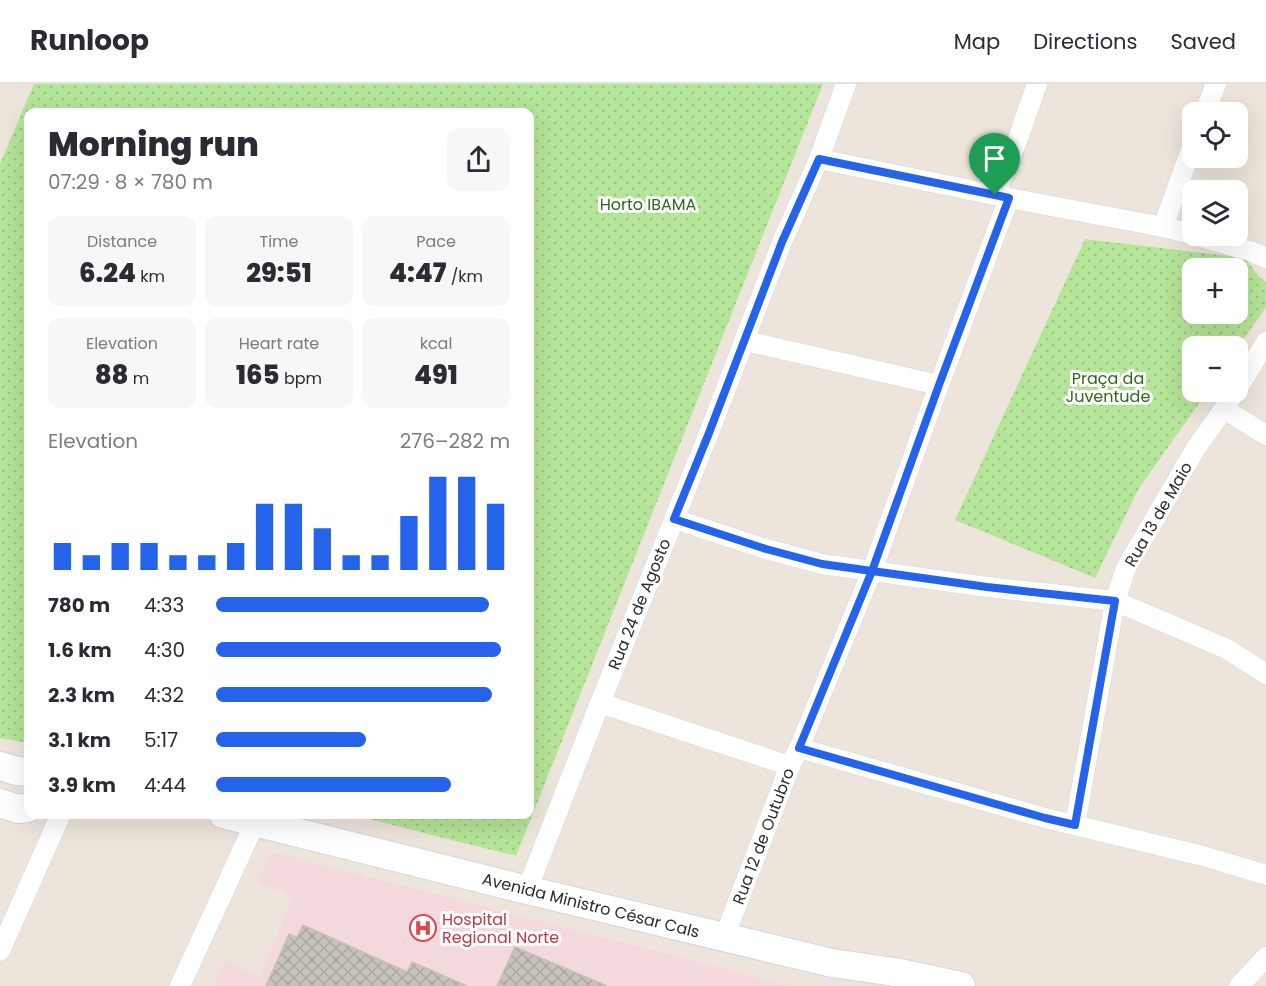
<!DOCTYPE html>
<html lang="en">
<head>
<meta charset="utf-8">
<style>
	:root { --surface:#fff; --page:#f7f7f7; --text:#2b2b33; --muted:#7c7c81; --line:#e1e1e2; --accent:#2563eb }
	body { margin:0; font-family:Poppins,sans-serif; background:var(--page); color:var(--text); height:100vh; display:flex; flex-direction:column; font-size:22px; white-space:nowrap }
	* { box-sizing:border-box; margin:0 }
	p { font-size:20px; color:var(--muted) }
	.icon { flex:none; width:33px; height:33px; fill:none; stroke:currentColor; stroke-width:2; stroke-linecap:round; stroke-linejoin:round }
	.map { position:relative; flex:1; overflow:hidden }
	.details { position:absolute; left:24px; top:24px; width:510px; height:711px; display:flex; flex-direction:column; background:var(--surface); border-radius:12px; box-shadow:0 6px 24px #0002 }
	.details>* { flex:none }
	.tools { position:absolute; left:1182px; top:18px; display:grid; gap:12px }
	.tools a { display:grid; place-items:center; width:66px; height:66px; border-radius:12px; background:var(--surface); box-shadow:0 6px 24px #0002; font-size:30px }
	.pin { position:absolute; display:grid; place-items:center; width:51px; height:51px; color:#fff; margin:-62px -26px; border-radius:50% 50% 50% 0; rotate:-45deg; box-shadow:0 0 6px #0007 }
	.pin .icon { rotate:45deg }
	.round { display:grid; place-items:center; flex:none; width:63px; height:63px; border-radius:12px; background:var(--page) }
	.overview { display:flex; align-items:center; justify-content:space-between; height:102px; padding:0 24px }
	h1 { font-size:33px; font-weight:800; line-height:45px }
	.metrics { display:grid; grid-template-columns:repeat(3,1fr); gap:9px; height:102px; padding:6px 24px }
	.metrics div { display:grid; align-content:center; border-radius:12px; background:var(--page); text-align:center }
	.metrics b { font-size:26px; font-weight:800 }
	.metrics small { font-size:16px; font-weight:400 }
	.metrics p { font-size:16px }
	.chart { height:168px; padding:12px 24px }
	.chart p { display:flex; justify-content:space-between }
	.chart svg { width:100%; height:108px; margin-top:6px; stroke:var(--accent); stroke-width:6 }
	ul { padding:0 24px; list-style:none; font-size:20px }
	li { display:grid; grid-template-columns:96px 72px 1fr; align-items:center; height:45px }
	li i { height:15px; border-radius:8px; background:var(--accent) }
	header { display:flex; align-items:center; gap:36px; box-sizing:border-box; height:84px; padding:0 30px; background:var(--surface); border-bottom:2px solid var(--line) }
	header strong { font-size:28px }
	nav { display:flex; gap:33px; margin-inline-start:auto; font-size:21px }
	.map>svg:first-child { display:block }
	.medical { fill:#f4d9dc; fill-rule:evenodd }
	.grass { fill:url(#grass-dots); fill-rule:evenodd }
	.building { fill:url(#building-cross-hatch); stroke:#c8c1b6; stroke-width:1.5 }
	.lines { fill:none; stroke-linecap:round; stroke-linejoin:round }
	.minor-casing { stroke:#d1d6e4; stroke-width:21 }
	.secondary-casing { stroke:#d1d6e4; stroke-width:30 }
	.minor { stroke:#fff; stroke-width:20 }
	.secondary { stroke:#fff; stroke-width:28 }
	.route-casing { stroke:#fff; stroke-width:12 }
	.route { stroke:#2563eb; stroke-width:8 }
	.labels { text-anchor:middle; stroke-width:6; stroke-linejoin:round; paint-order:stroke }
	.park-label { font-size:16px; fill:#2c6a19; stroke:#fff }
	.street-label { font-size:16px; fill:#2b2b2b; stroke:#fff }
	.health-label { font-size:16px; fill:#be3a42; stroke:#fff; text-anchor:start }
</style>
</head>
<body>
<header>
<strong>Runloop</strong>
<nav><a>Map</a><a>Directions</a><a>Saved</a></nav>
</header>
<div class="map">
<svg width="1266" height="902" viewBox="0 0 1266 902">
	<defs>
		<pattern id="grass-dots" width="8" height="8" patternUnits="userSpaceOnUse" patternTransform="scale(1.5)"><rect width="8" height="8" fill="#b5e598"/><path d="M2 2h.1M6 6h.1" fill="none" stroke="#9cc583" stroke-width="1.8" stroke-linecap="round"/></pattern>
		<pattern id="building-cross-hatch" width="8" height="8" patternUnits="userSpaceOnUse" patternTransform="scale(1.5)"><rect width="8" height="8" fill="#c8c2bc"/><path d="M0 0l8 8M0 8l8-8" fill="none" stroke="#aca7a2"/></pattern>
	</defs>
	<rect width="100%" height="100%" fill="#ede5dc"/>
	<!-- medical -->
	<path class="medical" d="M275 769 281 770 790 902H214L266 778 270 771ZM258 798 293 812 260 892 225 877Z"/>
	<!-- grass -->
	<g class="grass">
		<polygon points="34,0 823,0 516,772 353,731 530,730 530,28 28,28 28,659 0,654 0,80"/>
		<path d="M1085 155 1245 174 1259 193 1266 198V223L1238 263 1192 262V308H1207L1139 404 1095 494 955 436ZM1192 184H1238V230H1192Z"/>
	</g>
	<!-- building -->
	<g class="building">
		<polygon points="303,841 407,888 412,878 467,902 266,902 289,850 297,853"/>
		<polygon points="515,863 607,902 497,902"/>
	</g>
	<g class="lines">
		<defs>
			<g id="minor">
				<polyline points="1205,28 1216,0"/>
				<polyline points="819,75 1009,114 1163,143 1192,150"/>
				<polyline points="995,111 1016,60 1037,0"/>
				<polyline points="1163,143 1192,63"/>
				<polyline points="1197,152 1250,167 1266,174"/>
				<polyline points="745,257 939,301"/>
				<polyline points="1238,304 1266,258"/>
				<polyline points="1224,325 1266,351"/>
				<polyline points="674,435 766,465 822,480 987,503 1115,517 1227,565 1266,590"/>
				<polyline points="600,619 790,682"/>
				<polyline points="799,664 1045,734 1203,772 1266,791"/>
				<polyline points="1075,741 1115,517 1126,484 1196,364 1224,325 1235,308"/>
				<polyline points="527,806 600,619 709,349 782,158 819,75 846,0"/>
				<polyline points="724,854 790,682 799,664 872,487 939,301 1009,114"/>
				<polyline points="0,867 61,730"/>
				<polyline points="180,902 255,739"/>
				<polyline points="1239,902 1266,873"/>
			</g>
			<g id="secondary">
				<polyline points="0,682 17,687 28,688"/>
				<polyline points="0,719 18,725 28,724"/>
				<polyline points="223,730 527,806 832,879 895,888 961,902"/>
			</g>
		</defs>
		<!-- minor casing -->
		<use href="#minor" class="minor-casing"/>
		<!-- secondary casing -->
		<use href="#secondary" class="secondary-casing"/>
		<!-- minor -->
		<use href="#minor" class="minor"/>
		<!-- secondary -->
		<use href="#secondary" class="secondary"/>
	</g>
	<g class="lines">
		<defs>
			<polyline id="route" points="995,111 819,75 782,158 709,349 674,435 766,465 822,480 872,487 799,664 1045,734 1075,741 1115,517 987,503 872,487 939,301 1009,114 995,111"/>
		</defs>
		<!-- route casing -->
		<use href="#route" class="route-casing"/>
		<!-- route -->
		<use href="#route" class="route"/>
	</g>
	<!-- icons -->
	<defs>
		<symbol id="hospital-ring" viewBox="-11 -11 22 22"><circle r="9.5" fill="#fff" stroke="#e0444e" stroke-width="1.5"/><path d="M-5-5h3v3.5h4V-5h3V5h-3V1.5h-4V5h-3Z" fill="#e0444e"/></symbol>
	</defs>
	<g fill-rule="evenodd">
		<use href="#hospital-ring" x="408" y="829" width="30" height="30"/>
	</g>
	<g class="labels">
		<!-- park labels -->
		<g class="park-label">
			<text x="648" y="126">Horto IBAMA</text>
			<text x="1108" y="300">Praça da<tspan x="1108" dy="18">Juventude</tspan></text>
		</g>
		<!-- street labels -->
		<g class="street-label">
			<text transform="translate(1158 430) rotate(-60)" y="6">Rua 13 de Maio</text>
			<text transform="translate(639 520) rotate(-68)" y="6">Rua 24 de Agosto</text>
			<text transform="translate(763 752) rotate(-69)" y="6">Rua 12 de Outubro</text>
			<text transform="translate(591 821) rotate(14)" y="6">Avenida Ministro César Cals</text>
		</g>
		<!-- health labels -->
		<g class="health-label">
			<text x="442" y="841">Hospital<tspan x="442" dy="18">Regional Norte</tspan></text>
		</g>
	</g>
</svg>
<div class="tools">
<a><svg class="icon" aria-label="locate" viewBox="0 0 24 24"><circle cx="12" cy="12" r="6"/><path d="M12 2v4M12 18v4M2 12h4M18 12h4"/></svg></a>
<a><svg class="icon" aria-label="layers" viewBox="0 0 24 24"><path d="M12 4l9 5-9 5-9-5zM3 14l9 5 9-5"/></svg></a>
<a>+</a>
<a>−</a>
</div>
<div class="pin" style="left:995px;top:111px;background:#1e9e55"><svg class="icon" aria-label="arrive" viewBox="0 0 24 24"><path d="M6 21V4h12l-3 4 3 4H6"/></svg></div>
<section class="details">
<div class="overview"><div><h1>Morning run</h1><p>07:29 · 8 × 780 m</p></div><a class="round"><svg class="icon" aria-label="share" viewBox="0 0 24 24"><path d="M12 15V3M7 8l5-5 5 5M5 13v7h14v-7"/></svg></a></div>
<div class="metrics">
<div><p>Distance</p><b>6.24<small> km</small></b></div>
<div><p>Time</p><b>29:51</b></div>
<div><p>Pace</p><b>4:47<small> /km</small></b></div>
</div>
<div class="metrics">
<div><p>Elevation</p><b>88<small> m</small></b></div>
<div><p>Heart rate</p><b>165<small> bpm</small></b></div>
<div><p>kcal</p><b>491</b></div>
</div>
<div class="chart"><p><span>Elevation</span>276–282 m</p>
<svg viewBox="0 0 160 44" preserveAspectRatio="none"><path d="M5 44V33M15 44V38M25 44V33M35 44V33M45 44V38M55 44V38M65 44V33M75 44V17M85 44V17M95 44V27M105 44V38M115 44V38M125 44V22M135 44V6M145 44V6M155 44V17"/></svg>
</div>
<ul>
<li><b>780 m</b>4:33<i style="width:93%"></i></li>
<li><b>1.6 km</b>4:30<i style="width:97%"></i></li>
<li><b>2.3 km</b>4:32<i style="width:94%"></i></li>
<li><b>3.1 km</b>5:17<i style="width:51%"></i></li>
<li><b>3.9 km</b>4:44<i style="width:80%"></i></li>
</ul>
</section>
</div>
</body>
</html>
